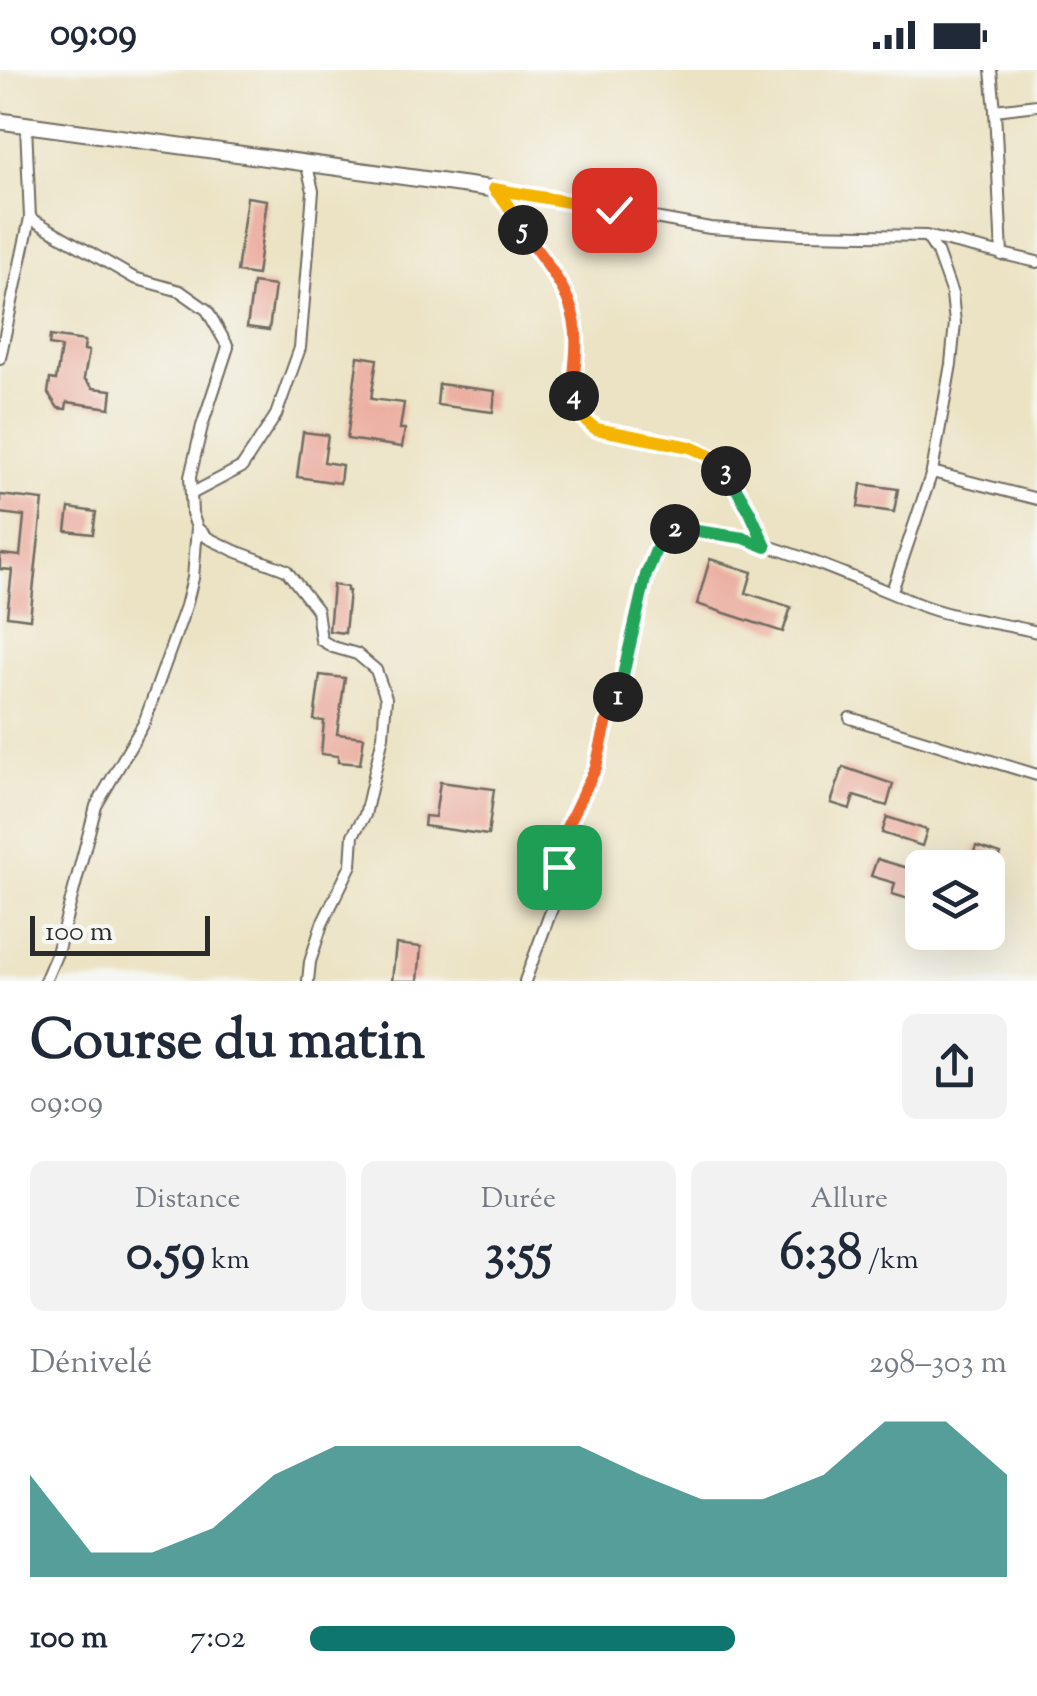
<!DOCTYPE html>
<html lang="fr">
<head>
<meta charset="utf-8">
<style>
	:root { --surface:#fff; --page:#f2f2f3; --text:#1f2937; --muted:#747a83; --accent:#0f766e }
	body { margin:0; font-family:"Sorts Mill Goudy",serif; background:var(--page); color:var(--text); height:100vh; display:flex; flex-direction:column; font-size:38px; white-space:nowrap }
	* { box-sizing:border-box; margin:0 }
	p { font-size:32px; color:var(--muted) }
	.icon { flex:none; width:55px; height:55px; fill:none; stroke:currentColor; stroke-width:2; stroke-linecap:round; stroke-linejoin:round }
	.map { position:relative; height:911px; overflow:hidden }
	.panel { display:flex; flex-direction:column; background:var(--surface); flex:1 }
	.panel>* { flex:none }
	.tools { position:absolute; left:905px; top:780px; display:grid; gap:20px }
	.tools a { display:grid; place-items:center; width:100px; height:100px; border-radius:15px; background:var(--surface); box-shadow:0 10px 40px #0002; font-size:50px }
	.scale { position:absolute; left:30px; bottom:25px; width:180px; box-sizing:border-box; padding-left:10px; border:5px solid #2b2b2b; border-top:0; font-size:28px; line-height:35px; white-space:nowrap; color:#2b2b2b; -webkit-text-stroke:8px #f6f6f2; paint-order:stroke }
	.pin { position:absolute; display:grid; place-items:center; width:85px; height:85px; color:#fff; margin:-42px; border-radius:20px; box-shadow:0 5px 15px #0006 }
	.km { position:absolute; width:50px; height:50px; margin:-25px; border-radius:50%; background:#222; color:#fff; font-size:28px; line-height:50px; text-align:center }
	.round { display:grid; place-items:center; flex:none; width:105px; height:105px; border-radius:15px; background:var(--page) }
	.headline { display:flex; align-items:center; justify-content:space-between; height:170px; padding:0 30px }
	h1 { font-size:55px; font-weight:800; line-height:75px }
	.figures { display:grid; grid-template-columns:repeat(3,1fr); gap:15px; height:170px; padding:10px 30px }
	.figures div { display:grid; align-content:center; border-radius:15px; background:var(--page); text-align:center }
	.figures b { font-size:50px; font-weight:800 }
	.figures small { font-size:28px; font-weight:400 }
	.figures p { font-size:28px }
	.chart { height:280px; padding:20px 30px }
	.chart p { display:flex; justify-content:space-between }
	.chart svg { width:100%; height:180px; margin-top:10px; fill:var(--accent); opacity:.7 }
	ul { padding:0 30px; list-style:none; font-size:32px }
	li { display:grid; grid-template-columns:160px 120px 1fr; align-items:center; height:75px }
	li i { height:25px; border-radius:12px; background:var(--accent) }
	.status { display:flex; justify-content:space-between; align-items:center; height:70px; padding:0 50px; background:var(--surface); direction:ltr }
	.status svg { height:28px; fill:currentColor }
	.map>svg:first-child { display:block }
	.building { fill:#ebaea0 }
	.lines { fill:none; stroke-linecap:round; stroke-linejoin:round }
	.street-casing { stroke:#6f6b61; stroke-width:14 }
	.secondary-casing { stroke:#6f6b61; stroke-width:19 }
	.street { stroke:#fff; stroke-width:10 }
	.secondary { stroke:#fff; stroke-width:15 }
	.split-1-casing { stroke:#fff; stroke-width:20 }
	.split-2-casing { stroke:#fff; stroke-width:20 }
	.split-3-casing { stroke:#fff; stroke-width:20 }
	.split-4-casing { stroke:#fff; stroke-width:20 }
	.split-5-casing { stroke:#fff; stroke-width:20 }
	.split-6-casing { stroke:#fff; stroke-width:20 }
	.split-1 { stroke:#f0652b; stroke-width:12 }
	.split-2 { stroke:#22a559; stroke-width:12 }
	.split-3 { stroke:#22a559; stroke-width:12 }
	.split-4 { stroke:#f5b400; stroke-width:12 }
	.split-5 { stroke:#f0652b; stroke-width:12 }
	.split-6 { stroke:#f5b400; stroke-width:12 }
</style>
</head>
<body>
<div class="status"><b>09:09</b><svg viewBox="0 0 49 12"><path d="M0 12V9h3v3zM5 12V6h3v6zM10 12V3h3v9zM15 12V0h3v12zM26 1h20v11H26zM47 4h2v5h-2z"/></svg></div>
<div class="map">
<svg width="1037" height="911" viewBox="0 0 1037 911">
	<rect width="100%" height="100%" fill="#f6f6f2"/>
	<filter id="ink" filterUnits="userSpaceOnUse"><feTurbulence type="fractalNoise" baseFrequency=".01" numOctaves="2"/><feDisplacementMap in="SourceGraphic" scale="20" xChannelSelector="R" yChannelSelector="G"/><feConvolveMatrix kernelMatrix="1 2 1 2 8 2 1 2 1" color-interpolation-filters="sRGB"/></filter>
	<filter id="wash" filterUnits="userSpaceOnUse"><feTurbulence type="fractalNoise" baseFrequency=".0048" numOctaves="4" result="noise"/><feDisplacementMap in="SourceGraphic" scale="40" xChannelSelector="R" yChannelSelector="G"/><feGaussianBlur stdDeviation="2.25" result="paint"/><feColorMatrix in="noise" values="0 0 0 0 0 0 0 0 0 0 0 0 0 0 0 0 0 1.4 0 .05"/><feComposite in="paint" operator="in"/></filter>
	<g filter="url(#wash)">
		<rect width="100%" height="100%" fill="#ece3c4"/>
		<g id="blocks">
			<!-- building -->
			<g class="building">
				<polygon points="247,127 267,130 257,205 237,202"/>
				<polygon points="253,213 275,216 269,260 247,257"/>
				<polygon points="50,266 85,271 84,280 89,281 84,308 93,318 112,320 110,338 67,332 66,339 58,338 48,323 50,309 56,310 61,277 49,275"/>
				<polygon points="358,286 377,289 371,329 404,333 400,359 405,359 402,377 347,369"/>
				<polygon points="439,314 495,321 493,342 437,335"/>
				<polygon points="303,362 328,365 324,392 342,395 340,413 297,407"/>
				<polygon points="861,414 898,419 894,442 858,437"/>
				<polygon points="0,425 43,430 30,549 7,546 12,500 0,499 0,484 20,486 24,446 0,443"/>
				<polygon points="69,438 96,442 93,464 66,461"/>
				<polygon points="710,489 752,502 746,523 791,537 783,562 697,534"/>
				<polygon points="333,515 347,517 347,521 349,521 345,563 329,561"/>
				<polygon points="320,605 345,608 337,664 364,667 360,694 338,692 338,686 321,684 324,651 314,650"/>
				<polygon points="843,697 893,714 887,736 854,726 850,739 831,733"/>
				<polygon points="440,712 494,719 488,765 424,756 425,746 435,747"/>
				<polygon points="887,747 927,760 922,776 882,763"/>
				<polygon points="976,776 1001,784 997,797 1002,799 999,810 993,808 989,819 988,819 988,798 974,798 975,793 971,791"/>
				<polygon points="877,789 918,801 909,829 892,824 895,813 871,806"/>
				<polygon points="396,874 421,877 418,911 392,911"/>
			</g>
		</g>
	</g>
	<g filter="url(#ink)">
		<use href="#blocks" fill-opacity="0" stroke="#6f6b61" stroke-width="2.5"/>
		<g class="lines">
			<defs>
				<g id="street">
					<polyline points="991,0 995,40 1002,185"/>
					<polyline points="995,40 1037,35"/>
					<polyline points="494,119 710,158 803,164 926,166 1037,192"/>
					<path d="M495 120C511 138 522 158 534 177 554 207 571 222 576 259 580 297 558 332 596 359L690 377 710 386 724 399 750 442 766 477"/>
					<polyline points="30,148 134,208 180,221 207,240 228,277 202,356 190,407 192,443 197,458 193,508 186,536 144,653 96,736 57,883 45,911"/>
					<polyline points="0,288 30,148 26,55"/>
					<polyline points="932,402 1037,429"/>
					<polyline points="191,424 242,397 276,345 300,278 313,121 306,92"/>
					<polyline points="197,458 208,468 235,481 286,500 317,540 321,570 333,577 357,584 376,600 386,628 383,666 365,745 353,765 351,795 322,854 310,892 308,911"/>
					<polyline points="892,521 932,402 951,294 955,253 952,224 937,182 927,167"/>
					<polyline points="850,648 1037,705"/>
					<path d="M525 911 554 833 567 757 596 697 606 653 619 625 646 505 660 470 677 458C700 461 724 463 745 469 805 486 861 511 918 534 955 549 998 552 1037 562"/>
				</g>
				<polyline id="secondary" points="0,51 494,119"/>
			</defs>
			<!-- street casing -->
			<use href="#street" class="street-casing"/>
			<!-- secondary casing -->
			<use href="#secondary" class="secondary-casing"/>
			<!-- street -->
			<use href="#street" class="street"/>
			<!-- secondary -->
			<use href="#secondary" class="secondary"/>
		</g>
	</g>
	<g class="lines" filter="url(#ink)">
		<defs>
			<polyline id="split-1" points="559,797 567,757 596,697 606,654 618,627"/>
			<polyline id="split-2" points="618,627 646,505 660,470 675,459"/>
			<polyline id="split-3" points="675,459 677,458 744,468 766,477 750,442 726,401"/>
			<path id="split-4" d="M574 326C578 341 583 350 596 359L690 377 710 386 726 401"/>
			<path id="split-5" d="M523 160C545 194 573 221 576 263 578 284 572 305 574 326"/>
			<polyline id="split-6" points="523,160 507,134 494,119 614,140"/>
		</defs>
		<!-- split-1 casing -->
		<use href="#split-1" class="split-1-casing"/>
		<!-- split-2 casing -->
		<use href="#split-2" class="split-2-casing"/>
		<!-- split-3 casing -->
		<use href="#split-3" class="split-3-casing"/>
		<!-- split-4 casing -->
		<use href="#split-4" class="split-4-casing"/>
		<!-- split-5 casing -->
		<use href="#split-5" class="split-5-casing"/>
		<!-- split-6 casing -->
		<use href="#split-6" class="split-6-casing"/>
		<!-- split-1 -->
		<use href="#split-1" class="split-1"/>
		<!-- split-2 -->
		<use href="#split-2" class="split-2"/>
		<!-- split-3 -->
		<use href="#split-3" class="split-3"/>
		<!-- split-4 -->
		<use href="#split-4" class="split-4"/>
		<!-- split-5 -->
		<use href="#split-5" class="split-5"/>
		<!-- split-6 -->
		<use href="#split-6" class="split-6"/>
	</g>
</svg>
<div class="tools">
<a><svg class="icon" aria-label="layers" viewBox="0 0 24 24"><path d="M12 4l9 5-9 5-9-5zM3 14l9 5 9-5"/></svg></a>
</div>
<div class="scale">100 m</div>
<div class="pin" style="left:559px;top:797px;background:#1e9e55"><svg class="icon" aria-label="arrive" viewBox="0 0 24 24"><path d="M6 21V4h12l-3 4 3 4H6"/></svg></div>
<div class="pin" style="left:614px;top:140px;background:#d93025"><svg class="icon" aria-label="check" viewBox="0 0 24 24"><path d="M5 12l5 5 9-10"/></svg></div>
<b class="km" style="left:618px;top:627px">1</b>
<b class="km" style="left:675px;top:459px">2</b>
<b class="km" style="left:726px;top:401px">3</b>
<b class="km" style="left:574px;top:326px">4</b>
<b class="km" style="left:523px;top:160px">5</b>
</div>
<section class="panel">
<div class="headline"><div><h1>Course du matin</h1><p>09:09</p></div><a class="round"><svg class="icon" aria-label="share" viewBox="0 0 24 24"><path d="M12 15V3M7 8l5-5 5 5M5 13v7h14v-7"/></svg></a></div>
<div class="figures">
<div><p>Distance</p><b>0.59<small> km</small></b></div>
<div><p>Durée</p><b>3:55</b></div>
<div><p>Allure</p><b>6:38<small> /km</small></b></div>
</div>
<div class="chart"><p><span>Dénivelé</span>298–303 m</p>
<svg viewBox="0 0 160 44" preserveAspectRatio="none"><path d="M0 44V19L10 38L20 38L30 32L40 19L50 12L60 12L70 12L80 12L90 12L100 19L110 25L120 25L130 19L140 6L150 6L160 19V44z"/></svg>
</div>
<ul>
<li><b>100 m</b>7:02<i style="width:61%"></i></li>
</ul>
</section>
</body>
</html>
